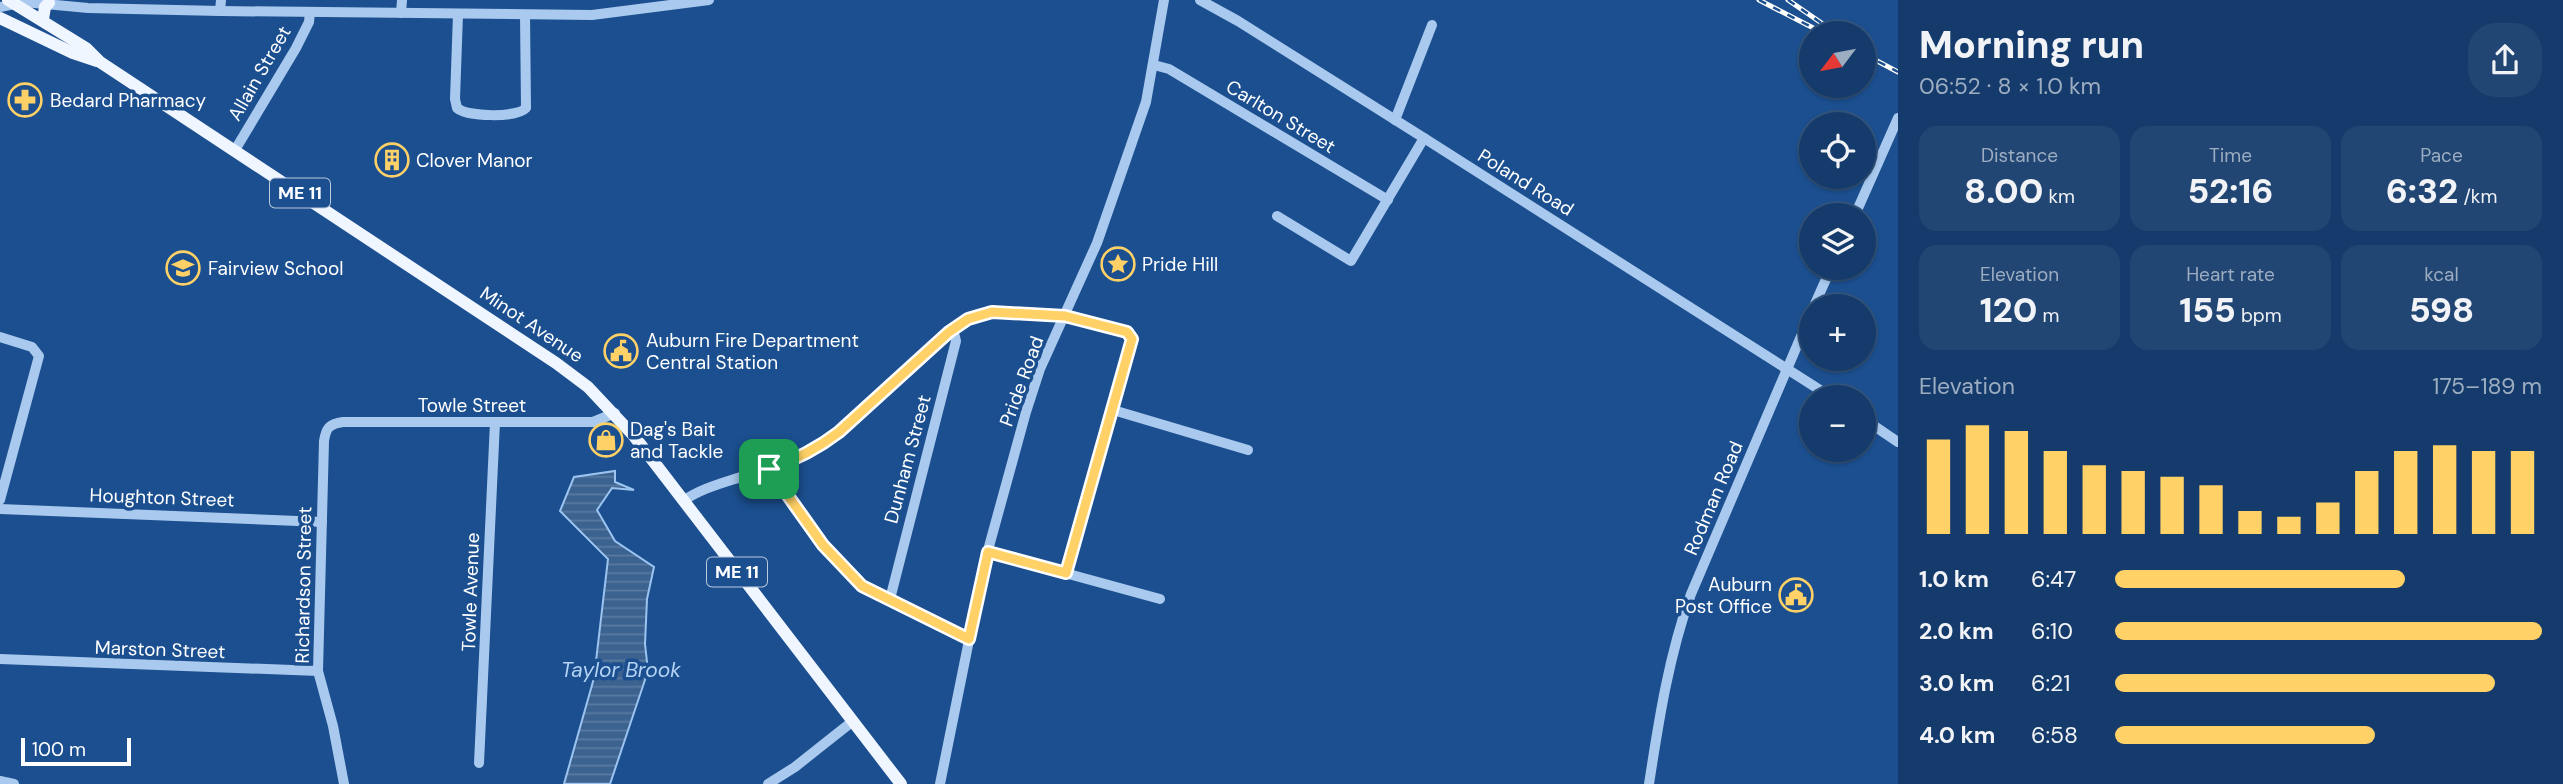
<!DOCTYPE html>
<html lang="en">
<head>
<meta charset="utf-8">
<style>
	:root { --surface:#143b6b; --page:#214673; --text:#f1f3f6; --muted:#9dadc1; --line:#33557e; --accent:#ffd166 }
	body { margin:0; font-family:"DM Sans",sans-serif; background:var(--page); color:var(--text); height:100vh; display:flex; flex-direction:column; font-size:26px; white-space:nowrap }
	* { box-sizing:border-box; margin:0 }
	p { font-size:23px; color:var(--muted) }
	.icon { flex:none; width:38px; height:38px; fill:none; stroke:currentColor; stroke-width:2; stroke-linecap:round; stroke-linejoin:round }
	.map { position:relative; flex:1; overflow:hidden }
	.drawer { display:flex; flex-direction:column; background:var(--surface); width:665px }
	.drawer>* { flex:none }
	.needle { width:46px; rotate:238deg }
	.controls { position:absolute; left:1799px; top:21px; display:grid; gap:14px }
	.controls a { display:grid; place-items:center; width:77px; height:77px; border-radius:50%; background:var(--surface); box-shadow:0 2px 5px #0004,0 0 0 2px var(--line); font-size:35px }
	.scale { position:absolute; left:21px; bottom:18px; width:110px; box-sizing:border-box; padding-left:7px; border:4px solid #fff; border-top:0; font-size:19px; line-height:24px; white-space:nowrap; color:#fff; -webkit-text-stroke:5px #1b4f8f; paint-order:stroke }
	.pin { position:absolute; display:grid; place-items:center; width:60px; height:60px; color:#fff; margin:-30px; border-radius:14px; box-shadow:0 4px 10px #0006 }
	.round { display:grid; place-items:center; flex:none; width:74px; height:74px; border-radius:28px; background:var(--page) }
	.overview { display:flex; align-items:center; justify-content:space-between; height:119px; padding:0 21px }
	h1 { font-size:38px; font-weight:800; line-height:52px }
	.metrics { display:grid; grid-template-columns:repeat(3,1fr); gap:10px; height:119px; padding:7px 21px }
	.metrics div { display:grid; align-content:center; border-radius:18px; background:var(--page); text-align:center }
	.metrics b { font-size:35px; font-weight:800 }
	.metrics small { font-size:19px; font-weight:400 }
	.metrics p { font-size:19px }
	.chart { height:196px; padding:14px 21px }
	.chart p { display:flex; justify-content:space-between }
	.chart svg { width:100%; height:126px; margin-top:7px; stroke:var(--accent); stroke-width:6 }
	ul { padding:0 21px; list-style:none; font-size:23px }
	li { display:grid; grid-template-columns:112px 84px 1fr; align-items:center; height:52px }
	li i { height:18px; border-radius:9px; background:var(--accent) }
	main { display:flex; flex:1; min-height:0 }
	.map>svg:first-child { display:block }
	.water { fill:url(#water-rules); stroke:#9cc4f0; stroke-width:2 }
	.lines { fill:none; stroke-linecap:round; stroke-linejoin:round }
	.minor { stroke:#a9c9ee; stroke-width:10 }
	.major { stroke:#f0f6ff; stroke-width:12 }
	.rail-casing { stroke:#fff; stroke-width:5 }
	.rail { stroke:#1b4f8f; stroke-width:2.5; stroke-dasharray:8; stroke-linecap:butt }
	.route-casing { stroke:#fff; stroke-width:14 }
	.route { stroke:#ffd166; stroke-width:9 }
	.labels { text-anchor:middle; stroke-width:7; stroke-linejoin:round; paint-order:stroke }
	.shield { fill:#1b4f8f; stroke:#bbcadd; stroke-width:2 }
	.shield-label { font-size:18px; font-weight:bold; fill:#fff }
	.street-label { font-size:19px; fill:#fff; stroke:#1b4f8f }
	.poi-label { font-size:19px; fill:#fff; stroke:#1b4f8f; text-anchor:start }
	.water-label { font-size:21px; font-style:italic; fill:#b5d3f5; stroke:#1b4f8f }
</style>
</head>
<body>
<main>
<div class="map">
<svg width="1898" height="784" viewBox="0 0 1898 784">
	<defs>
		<pattern id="water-rules" width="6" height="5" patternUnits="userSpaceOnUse" patternTransform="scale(1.75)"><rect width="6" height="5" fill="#3c6290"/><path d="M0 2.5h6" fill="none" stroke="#597aa1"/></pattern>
	</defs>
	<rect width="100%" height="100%" fill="#1b4f8f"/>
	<!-- water -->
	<polygon class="water" points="615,471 615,482 634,490 612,488 597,510 615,541 654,567 647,599 645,644 648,671 610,784 564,784 594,678 608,559 560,511 574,477"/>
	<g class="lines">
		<!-- minor -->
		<g class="minor">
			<polyline points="1200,0 1238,21 1424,138 1831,397"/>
			<polyline points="0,7 24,2 88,8 220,11 592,15 709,0"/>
			<polyline points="220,11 221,0"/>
			<polyline points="401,13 402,0"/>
			<path d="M458 14 455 99 457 108C467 117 517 118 526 108L525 15"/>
			<polyline points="1154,65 1169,69 1388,200"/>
			<polyline points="1395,120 1432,25"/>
			<polyline points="235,150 296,48 309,22 310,12"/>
			<polyline points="1855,215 1898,118"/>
			<polyline points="1277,216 1351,261 1424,138"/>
			<polyline points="1814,306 1831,268"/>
			<polyline points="0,337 32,347 39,356 0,500"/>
			<polyline points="1113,410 1248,450"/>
			<polyline points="1864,419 1898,442"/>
			<polyline points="769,469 823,545 862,586 969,639"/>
			<path d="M683 501C702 488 723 483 744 476 779 466 810 454 839 432L949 332 976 315 992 312 1065 316 1127 332 1132 339 1065 573"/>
			<polyline points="0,509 322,522"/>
			<polyline points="988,552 1160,599"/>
			<polyline points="890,599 956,341 953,329"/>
			<polyline points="0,659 318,671"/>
			<polyline points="479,763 495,422"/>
			<polyline points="0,781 14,784"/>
			<path d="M344 784 333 726 318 671 324 441C326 428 329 424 343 422H593L615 413"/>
			<polyline points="768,784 795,767 853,721"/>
			<polyline points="940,784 985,561 1026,412 1040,369 1097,243 1146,102 1164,0"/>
			<path d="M1649 784C1659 719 1669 655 1691 594L1811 313"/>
		</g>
		<!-- major -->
		<g class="major">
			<polyline points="8,0 86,48 100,62 556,363 588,387 634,436 901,784"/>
			<polyline points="0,18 73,53 97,61"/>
			<polyline points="43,19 45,7 49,3"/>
		</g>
		<defs>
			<g id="rail">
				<polyline points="1759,0 1823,33"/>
				<polyline points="1788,0 1836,33"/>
				<polyline points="1864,54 1898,72"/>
			</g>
		</defs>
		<!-- rail casing -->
		<use href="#rail" class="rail-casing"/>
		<!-- rail -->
		<use href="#rail" class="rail"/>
	</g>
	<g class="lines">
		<defs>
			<path id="route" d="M992 312 1065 316 1127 332 1132 339 1066 573 988 552 969 639 862 586 823 545 769 469C795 460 817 449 839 432L949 332 968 319Z"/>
		</defs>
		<!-- route casing -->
		<use href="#route" class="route-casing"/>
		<!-- route -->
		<use href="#route" class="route"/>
	</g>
	<!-- icons -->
	<defs>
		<symbol id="pharmacy-ring" viewBox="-11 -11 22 22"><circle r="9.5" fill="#1b4f8f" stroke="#ffd166" stroke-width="1.5"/><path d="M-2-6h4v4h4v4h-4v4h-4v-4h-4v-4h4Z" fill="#ffd166"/></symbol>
		<symbol id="building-ring" viewBox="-11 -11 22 22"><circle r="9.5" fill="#1b4f8f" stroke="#ffd166" stroke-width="1.5"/><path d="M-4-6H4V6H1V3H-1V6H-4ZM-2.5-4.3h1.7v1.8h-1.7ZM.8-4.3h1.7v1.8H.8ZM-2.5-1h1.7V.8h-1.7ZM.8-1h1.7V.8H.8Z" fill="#ffd166"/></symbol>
		<symbol id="sight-ring" viewBox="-11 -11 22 22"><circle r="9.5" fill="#1b4f8f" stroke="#ffd166" stroke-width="1.5"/><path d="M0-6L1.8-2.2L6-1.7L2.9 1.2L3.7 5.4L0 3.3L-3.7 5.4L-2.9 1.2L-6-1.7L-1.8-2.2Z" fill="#ffd166"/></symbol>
		<symbol id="school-ring" viewBox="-11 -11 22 22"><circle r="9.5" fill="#1b4f8f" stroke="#ffd166" stroke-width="1.5"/><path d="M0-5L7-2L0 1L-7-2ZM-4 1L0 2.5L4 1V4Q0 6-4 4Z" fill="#ffd166"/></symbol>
		<symbol id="civic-ring" viewBox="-11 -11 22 22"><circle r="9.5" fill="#1b4f8f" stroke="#ffd166" stroke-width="1.5"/><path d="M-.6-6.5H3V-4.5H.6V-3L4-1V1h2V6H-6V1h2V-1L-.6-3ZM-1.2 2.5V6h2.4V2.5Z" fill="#ffd166"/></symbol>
		<symbol id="shop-ring" viewBox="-11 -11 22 22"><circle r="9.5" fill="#1b4f8f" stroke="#ffd166" stroke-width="1.5"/><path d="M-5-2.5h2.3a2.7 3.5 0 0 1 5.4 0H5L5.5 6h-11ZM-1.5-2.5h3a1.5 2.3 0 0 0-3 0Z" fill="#ffd166"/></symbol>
	</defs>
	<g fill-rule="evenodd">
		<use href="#pharmacy-ring" x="6" y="81" width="38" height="38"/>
		<use href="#building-ring" x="373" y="141" width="38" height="38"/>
		<use href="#sight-ring" x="1099" y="245" width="38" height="38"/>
		<use href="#school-ring" x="164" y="249" width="38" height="38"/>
		<use href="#civic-ring" x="602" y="332" width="38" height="38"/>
		<use href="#shop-ring" x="587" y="421" width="38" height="38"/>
		<use href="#civic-ring" x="1777" y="576" width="38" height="38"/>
	</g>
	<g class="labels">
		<!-- shield labels -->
		<g class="shield">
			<rect x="270" y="178.5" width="60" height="29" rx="5"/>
			<rect x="707" y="557.5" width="60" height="29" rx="5"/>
		</g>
		<g class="shield-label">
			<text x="300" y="199">ME 11</text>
			<text x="737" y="578">ME 11</text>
		</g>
		<!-- street labels -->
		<g class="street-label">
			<text transform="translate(259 73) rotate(-60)" y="7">Allain Street</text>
			<text transform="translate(1281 116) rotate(31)" y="7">Carlton Street</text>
			<text transform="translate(1526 182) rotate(32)" y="7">Poland Road</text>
			<text transform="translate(532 324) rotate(34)" y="7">Minot Avenue</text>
			<text transform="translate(1021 381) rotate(-70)" y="7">Pride Road</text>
			<text x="472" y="412">Towle Street</text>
			<text transform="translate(907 459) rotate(-75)" y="7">Dunham Street</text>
			<text transform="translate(162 497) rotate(2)" y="7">Houghton Street</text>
			<text transform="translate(1713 498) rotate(-67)" y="7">Rodman Road</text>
			<text transform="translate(303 585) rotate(-89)" y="7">Richardson Street</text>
			<text transform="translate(470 592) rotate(-88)" y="7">Towle Avenue</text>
			<text transform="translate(160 649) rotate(2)" y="7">Marston Street</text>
		</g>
		<!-- poi labels -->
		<g class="poi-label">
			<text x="50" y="107">Bedard Pharmacy</text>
			<text x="416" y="167">Clover Manor</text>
			<text x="1142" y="271">Pride Hill</text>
			<text x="208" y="275">Fairview School</text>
			<text x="646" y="347">Auburn Fire Department<tspan x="646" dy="22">Central Station</tspan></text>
			<text x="630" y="436">Dag's Bait<tspan x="630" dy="22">and Tackle</tspan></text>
			<text x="1772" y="591" text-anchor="end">Auburn<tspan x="1772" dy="22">Post Office</tspan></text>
		</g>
		<!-- water labels -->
		<g class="water-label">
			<text x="621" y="677">Taylor Brook</text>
		</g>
	</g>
</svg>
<div class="controls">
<a><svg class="needle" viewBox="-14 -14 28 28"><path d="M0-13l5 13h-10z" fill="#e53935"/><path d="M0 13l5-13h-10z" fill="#9dadc1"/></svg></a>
<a><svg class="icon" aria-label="locate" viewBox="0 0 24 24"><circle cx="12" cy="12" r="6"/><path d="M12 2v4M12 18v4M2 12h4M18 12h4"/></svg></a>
<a><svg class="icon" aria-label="layers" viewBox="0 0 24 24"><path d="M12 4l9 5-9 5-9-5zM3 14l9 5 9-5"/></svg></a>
<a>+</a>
<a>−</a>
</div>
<div class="scale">100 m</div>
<div class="pin" style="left:769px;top:469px;background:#1e9e55"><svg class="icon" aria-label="arrive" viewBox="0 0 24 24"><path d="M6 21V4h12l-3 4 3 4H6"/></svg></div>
</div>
<section class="drawer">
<div class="overview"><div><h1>Morning run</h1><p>06:52 · 8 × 1.0 km</p></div><a class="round"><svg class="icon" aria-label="share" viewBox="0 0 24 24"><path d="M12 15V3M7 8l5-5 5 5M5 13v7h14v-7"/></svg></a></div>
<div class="metrics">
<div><p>Distance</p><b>8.00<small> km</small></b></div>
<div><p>Time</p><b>52:16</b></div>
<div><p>Pace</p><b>6:32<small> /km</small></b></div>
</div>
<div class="metrics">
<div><p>Elevation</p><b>120<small> m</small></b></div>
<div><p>Heart rate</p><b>155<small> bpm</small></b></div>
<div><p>kcal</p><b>598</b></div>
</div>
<div class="chart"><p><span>Elevation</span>175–189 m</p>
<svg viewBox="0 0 160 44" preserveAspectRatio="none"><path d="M5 44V11M15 44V6M25 44V8M35 44V15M45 44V20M55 44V22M65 44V24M75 44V27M85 44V36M95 44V38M105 44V33M115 44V22M125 44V15M135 44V13M145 44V15M155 44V15"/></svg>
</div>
<ul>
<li><b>1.0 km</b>6:47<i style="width:68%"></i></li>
<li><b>2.0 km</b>6:10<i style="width:100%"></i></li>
<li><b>3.0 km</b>6:21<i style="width:89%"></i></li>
<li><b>4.0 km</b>6:58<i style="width:61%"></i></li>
</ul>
</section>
</main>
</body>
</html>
